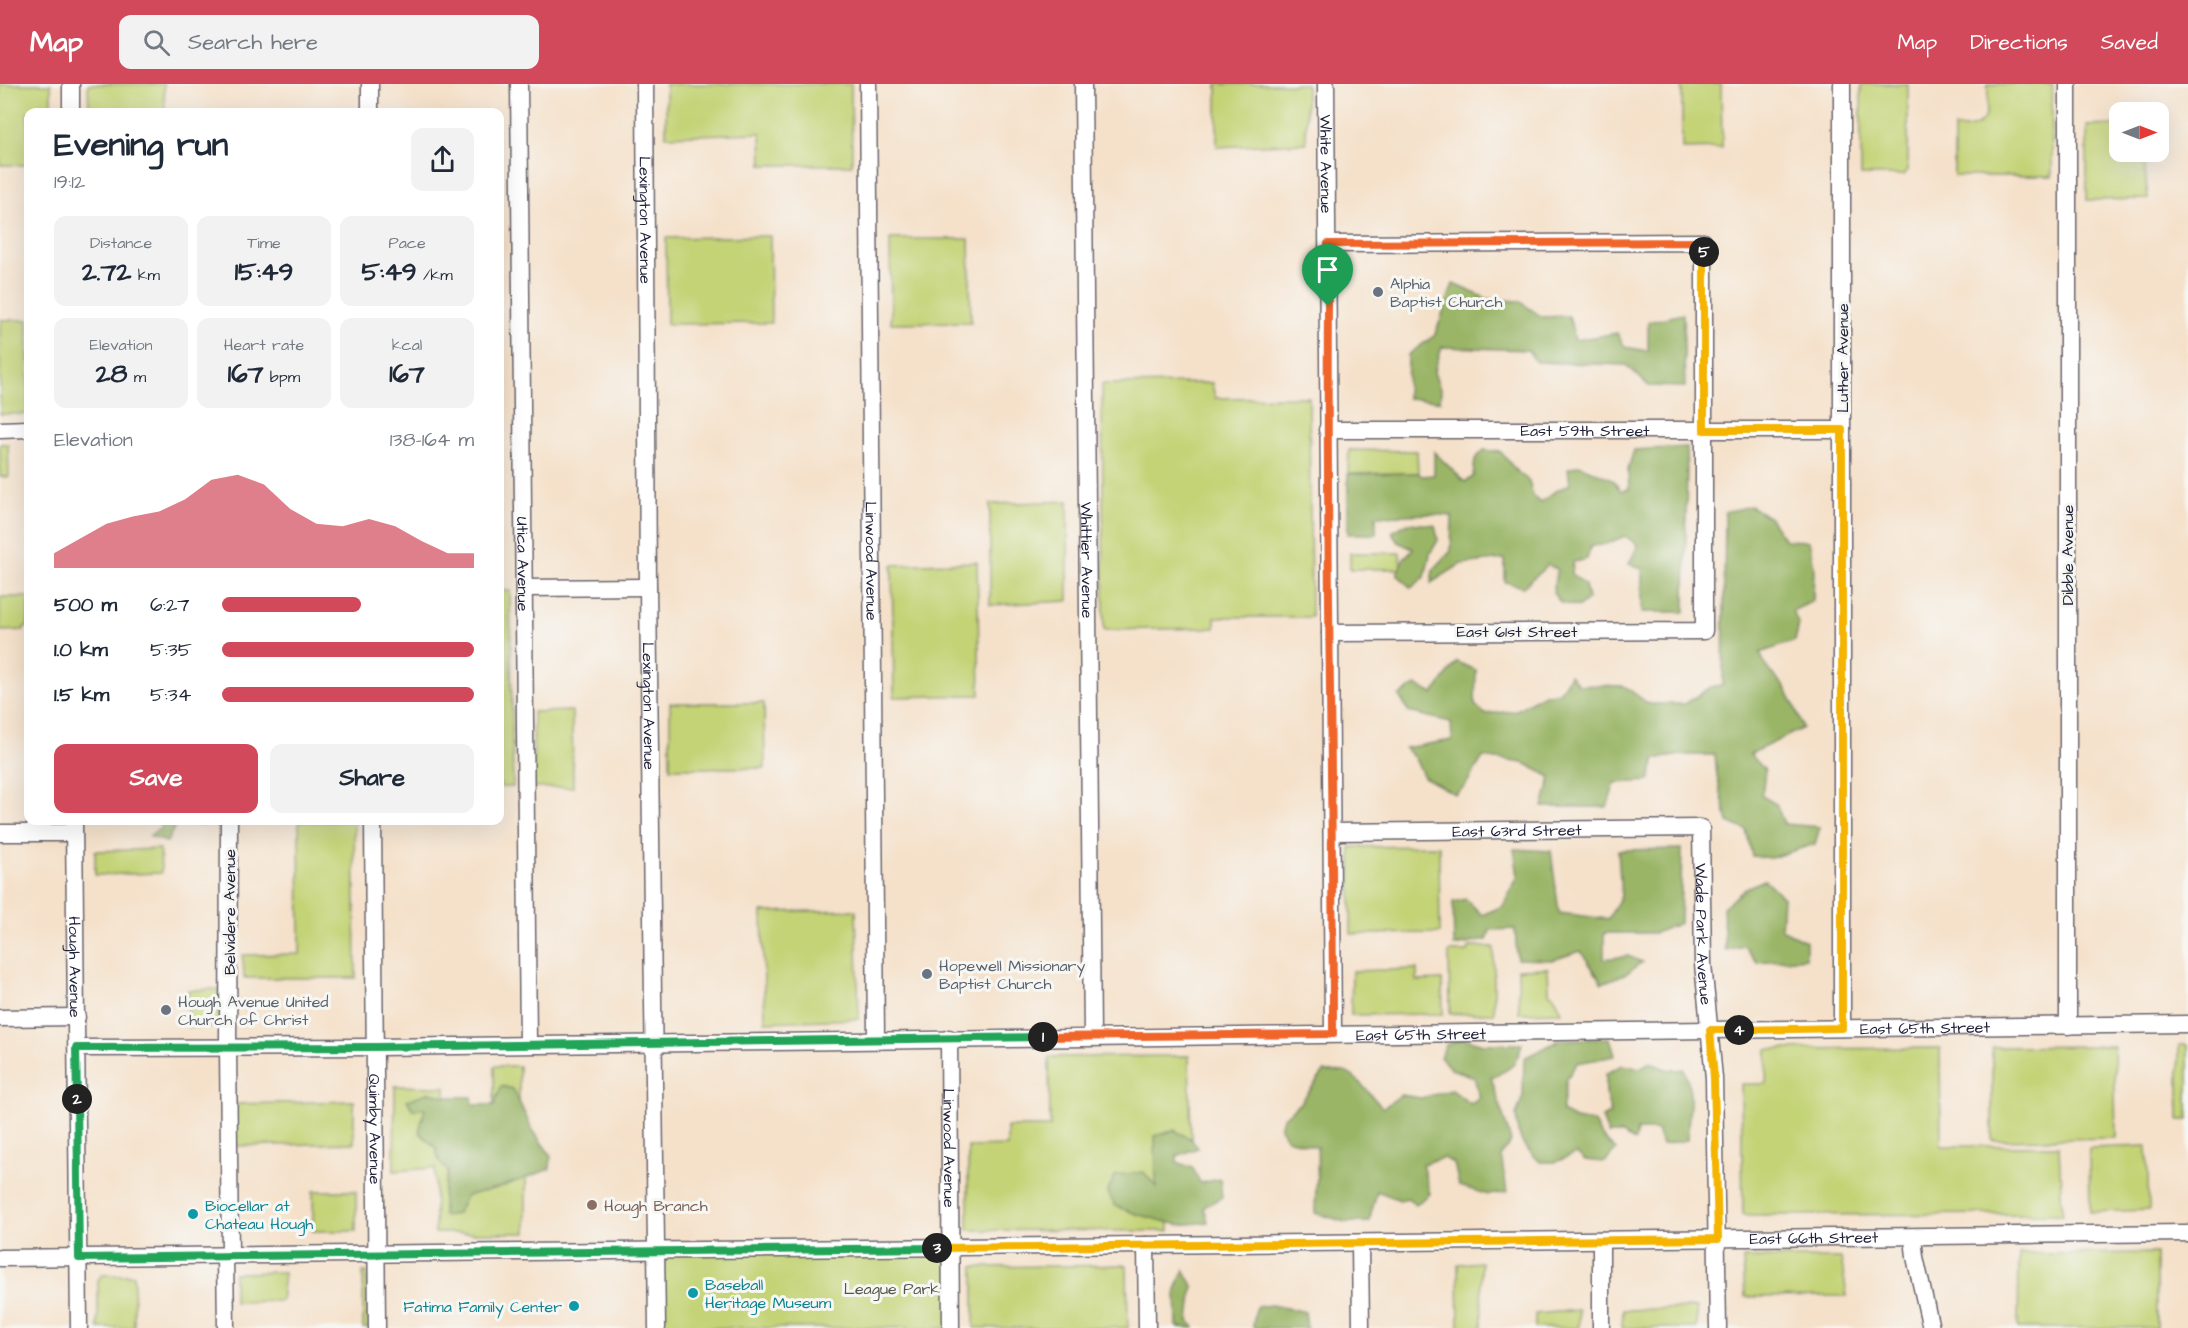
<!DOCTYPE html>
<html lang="en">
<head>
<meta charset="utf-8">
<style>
	:root { --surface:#fff; --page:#f2f2f3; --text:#1f2937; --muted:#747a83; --accent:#d1495b }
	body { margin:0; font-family:"Architects Daughter",sans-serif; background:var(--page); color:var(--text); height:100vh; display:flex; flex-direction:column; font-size:22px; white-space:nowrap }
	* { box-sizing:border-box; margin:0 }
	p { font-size:20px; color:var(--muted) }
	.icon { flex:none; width:33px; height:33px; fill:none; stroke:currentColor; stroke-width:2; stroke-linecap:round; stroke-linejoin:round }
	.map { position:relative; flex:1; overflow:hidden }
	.side { position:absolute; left:24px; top:24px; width:480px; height:717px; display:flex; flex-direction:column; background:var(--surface); border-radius:12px; box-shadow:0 6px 24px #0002 }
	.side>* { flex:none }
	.needle { width:39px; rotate:90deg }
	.fabs { position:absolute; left:2109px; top:18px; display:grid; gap:12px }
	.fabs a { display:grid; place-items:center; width:60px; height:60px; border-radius:12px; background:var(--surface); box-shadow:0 6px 24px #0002; font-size:30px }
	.pin { position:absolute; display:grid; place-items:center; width:51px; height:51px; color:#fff; margin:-62px -26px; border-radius:50% 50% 50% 0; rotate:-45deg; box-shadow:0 0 6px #0007 }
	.pin .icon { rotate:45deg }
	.km { position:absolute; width:30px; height:30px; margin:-15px; border-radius:50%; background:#222; color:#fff; font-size:16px; line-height:30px; text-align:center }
	.round { display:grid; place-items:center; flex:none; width:63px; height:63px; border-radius:12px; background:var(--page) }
	.headline { display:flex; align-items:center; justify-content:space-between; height:102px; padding:0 30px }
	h1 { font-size:33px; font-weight:700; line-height:45px }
	.figures { display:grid; grid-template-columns:repeat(3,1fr); gap:9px; height:102px; padding:6px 30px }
	.figures div { display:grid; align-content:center; border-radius:12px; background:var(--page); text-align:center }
	.figures b { font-size:26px; font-weight:700 }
	.figures small { font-size:16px; font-weight:400 }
	.figures p { font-size:16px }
	.chart { height:168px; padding:12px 30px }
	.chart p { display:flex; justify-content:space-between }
	.chart svg { width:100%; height:108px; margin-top:6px; fill:var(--accent); opacity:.7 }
	.primary-button { display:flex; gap:12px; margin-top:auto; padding:12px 30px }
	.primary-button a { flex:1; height:69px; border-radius:12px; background:var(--accent); color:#fff; font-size:24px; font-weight:700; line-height:69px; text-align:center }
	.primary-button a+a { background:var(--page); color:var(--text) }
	ul { padding:0 30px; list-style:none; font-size:20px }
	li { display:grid; grid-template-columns:96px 72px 1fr; align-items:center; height:45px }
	li i { height:15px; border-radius:8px; background:var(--accent) }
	header { display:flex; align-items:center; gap:36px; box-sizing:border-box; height:84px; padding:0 30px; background:var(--accent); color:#fff }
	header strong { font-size:28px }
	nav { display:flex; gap:33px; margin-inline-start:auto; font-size:21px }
	.search { width:420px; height:54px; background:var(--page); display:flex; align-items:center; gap:15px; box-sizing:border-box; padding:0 21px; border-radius:12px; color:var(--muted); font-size:22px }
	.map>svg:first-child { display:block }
	.green { fill:#c3d375; stroke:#727a58; stroke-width:1.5 }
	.forest { fill:#9ab566; stroke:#5e6c50; stroke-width:1.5 }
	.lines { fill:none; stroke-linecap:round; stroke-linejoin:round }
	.minor-casing { stroke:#6c656d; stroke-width:19 }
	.minor { stroke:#fff; stroke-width:16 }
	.split-1-casing { stroke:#fff; stroke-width:12 }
	.split-2-casing { stroke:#fff; stroke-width:12 }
	.split-3-casing { stroke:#fff; stroke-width:12 }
	.split-4-casing { stroke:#fff; stroke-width:12 }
	.split-5-casing { stroke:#fff; stroke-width:12 }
	.split-6-casing { stroke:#fff; stroke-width:12 }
	.split-1 { stroke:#f0652b; stroke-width:8 }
	.split-2 { stroke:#22a559; stroke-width:8 }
	.split-3 { stroke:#22a559; stroke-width:8 }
	.split-4 { stroke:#f5b400; stroke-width:8 }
	.split-5 { stroke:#f5b400; stroke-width:8 }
	.split-6 { stroke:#f0652b; stroke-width:8 }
	.worship-dot { fill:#6b7280; stroke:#f6f6f2; stroke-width:2 }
	.education-dot { fill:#8d6e63; stroke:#f6f6f2; stroke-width:2 }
	.culture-dot { fill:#0f9aa8; stroke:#f6f6f2; stroke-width:2 }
	.labels { text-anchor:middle; stroke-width:6; stroke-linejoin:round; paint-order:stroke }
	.street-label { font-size:16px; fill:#22223b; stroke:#f6f6f2 }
	.worship-label { font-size:16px; fill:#5b616d; stroke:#f6f6f2; text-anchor:start }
	.culture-label { font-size:16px; fill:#0d838f; stroke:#f6f6f2; text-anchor:start }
	.education-label { font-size:16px; fill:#785e54; stroke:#f6f6f2; text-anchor:start }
	.park-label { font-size:16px; fill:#52574c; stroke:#f6f6f2 }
</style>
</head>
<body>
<header>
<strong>Map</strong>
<div class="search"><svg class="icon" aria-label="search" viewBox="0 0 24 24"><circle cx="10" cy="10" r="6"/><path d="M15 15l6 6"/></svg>Search here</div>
<nav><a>Map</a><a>Directions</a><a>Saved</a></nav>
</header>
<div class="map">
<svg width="2188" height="1244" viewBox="0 0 2188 1244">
	<rect width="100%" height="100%" fill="#f6f6f2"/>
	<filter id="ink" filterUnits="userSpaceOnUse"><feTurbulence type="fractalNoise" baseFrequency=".0167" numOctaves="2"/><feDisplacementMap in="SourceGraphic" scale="12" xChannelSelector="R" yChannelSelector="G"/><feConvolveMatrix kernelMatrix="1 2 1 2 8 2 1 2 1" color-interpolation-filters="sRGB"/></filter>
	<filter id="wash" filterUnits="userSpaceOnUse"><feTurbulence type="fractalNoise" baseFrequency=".008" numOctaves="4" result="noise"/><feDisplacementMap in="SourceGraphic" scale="24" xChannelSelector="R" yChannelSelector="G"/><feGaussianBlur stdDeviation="1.35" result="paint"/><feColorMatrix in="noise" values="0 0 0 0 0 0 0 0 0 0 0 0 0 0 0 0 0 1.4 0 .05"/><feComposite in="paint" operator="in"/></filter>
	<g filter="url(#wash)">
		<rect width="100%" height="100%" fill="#f5e1ca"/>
		<!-- green -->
		<g class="green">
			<polygon points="0,0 51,0 51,28 28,28 28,81 0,81"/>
			<polygon points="88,0 164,0 165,28 89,28"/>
			<polygon points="666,0 851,0 852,81 762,81 761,49 666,52"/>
			<polygon points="1217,0 1306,0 1306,59 1217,63"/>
			<polygon points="1682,0 1721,0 1722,64 1682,65"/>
			<polygon points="1861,0 1908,0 1908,79 1907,86 1903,91 1861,91"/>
			<path d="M1988 0H2052V92H1954V44C1990 47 1987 29 1988 0Z"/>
			<polygon points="2119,41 2120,68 2143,68 2148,115 2087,116 2087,42"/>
			<polygon points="770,152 771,239 667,240 666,154"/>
			<polygon points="890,155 969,155 971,238 891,239"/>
			<rect x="0" y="236" width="28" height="94"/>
			<polygon points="1212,299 1215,314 1309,313 1311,533 1215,533 1215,544 1104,546 1102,300"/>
			<polygon points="0,360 8,360 9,393 0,393"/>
			<polygon points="1349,366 1417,367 1418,389 1348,390"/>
			<polygon points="1068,417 1068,517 990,521 990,420"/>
			<polygon points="1350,469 1400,469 1401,485 1350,485"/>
			<polygon points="977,478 980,611 894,613 892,481"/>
			<polygon points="500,507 510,507 513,703 500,703"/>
			<polygon points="0,513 28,513 28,543 24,543 24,546 0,547"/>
			<polygon points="670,619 764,619 765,684 670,684"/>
			<polygon points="572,627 573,703 534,704 533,628"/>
			<polygon points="299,737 354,737 356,894 244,894 243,871 300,870"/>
			<polygon points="1439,762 1440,849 1351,850 1351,763"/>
			<polygon points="160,765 161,789 95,791 95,767"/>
			<polygon points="856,826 859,935 765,938 762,828"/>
			<polygon points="1469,863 1494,863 1494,929 1450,930 1449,868 1468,868"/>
			<polygon points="1548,884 1549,908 1555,913 1562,928 1519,929 1518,885"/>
			<polygon points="1417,885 1417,897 1442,896 1443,930 1351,931 1352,887"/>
			<polygon points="219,905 219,943 188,943 188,906"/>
			<rect x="2179" y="961" width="9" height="75"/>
			<polygon points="2114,962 2116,1054 1992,1056 1992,963"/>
			<polygon points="1940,964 1941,1062 2059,1062 2062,1130 1743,1131 1741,1000 1766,1000 1767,965"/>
			<polygon points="1189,972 1191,1055 1170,1056 1169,1147 968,1146 968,1063 1007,1062 1007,1043 1050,1043 1049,973"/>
			<polygon points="494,982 519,982 519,1050 526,1053 526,1149 435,1149 435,1084 394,1087 395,1002 445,1003 445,1013 472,1013 473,1021 494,1021"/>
			<polygon points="354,1017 354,1059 235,1062 233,1020"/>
			<polygon points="2147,1062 2149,1126 2090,1128 2089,1064"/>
			<rect x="313" y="1107" width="43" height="40"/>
			<polygon points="951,1164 951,1244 657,1244 656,1167"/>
			<polygon points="2156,1169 2156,1244 2018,1244 2019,1170"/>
			<polygon points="1743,1174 1841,1174 1847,1212 1745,1213"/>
			<polygon points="1481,1178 1482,1244 1459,1244 1458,1180"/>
			<polygon points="1127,1181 1128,1244 974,1244 974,1183"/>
			<polygon points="284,1188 281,1217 234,1218 234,1189"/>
			<polygon points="363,1188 367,1188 368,1244 363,1244"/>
			<polygon points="102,1191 134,1191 134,1244 98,1244 98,1196"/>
			<polygon points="1697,1224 1697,1244 1622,1244 1623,1226"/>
			<polygon points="1579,1226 1579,1244 1535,1244 1535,1230"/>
		</g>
		<!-- forest -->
		<g class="forest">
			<polygon points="1453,200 1488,215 1519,217 1542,233 1569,232 1575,256 1617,249 1625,263 1648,267 1648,238 1683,230 1685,303 1649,302 1626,281 1536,278 1528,266 1442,263 1434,288 1441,308 1440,317 1407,314 1408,271 1435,251"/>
			<polygon points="1687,363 1685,528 1642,528 1642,484 1629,480 1638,461 1625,452 1606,460 1591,462 1587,475 1573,478 1572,490 1585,501 1588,515 1579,523 1561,519 1553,509 1557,485 1548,481 1523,503 1505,498 1505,475 1461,480 1431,499 1433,486 1451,467 1452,432 1431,430 1376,432 1376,450 1348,450 1348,390 1418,389 1422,392 1434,391 1434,368 1465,398 1473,393 1475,375 1484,366 1501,368 1517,388 1529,397 1533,412 1540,419 1554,408 1570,400 1568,385 1579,381 1612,395 1621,407 1629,405 1628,385 1634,366"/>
			<path d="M1750 422 1769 433 1785 456 1809 457 1814 483 1813 517 1792 527 1799 540 1795 557 1760 569C1767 587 1774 590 1785 604 1793 617 1798 630 1803 644L1750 670 1765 686 1762 712 1776 720 1784 740 1820 743 1815 760 1771 774 1752 772 1746 746 1728 738 1717 693 1715 671H1682L1655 675 1649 697 1615 699 1607 723H1543L1551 693 1524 679 1483 673 1465 702 1455 710 1424 693 1414 673 1405 664 1452 656 1451 638 1409 628 1399 612 1416 601 1433 610 1457 578 1476 586 1475 621 1485 630 1515 627 1544 610 1559 609 1570 591 1579 601 1624 602 1649 620H1685L1711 603 1723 601 1725 428Z"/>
			<polygon points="1408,439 1435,441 1438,456 1430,470 1425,493 1411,504 1397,490 1404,474 1413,465 1398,458 1392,448"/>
			<polygon points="161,737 206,737 206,741 176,740 167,758 149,752 161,744"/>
			<polygon points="1514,765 1551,767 1559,829 1608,835 1621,812 1618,766 1682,765 1680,839 1655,849 1604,849 1604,875 1628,872 1642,878 1627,889 1602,899 1581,867 1553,876 1517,875 1515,845 1490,846 1487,856 1454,862 1453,818 1466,815 1482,831 1503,822 1518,792"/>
			<polygon points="1765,796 1783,813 1781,845 1806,857 1806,874 1757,878 1744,862 1725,866 1723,823 1748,803"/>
			<path d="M1462 954 1483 960H1522C1516 981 1511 986 1491 993L1511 1057 1501 1072 1507 1108 1489 1111 1459 1102 1454 1079 1443 1074 1422 1080 1430 1110 1415 1121 1408 1114 1400 1116 1377 1107 1369 1138H1346L1315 1129C1315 1107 1319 1084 1317 1063L1287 1055 1280 1044 1283 1034 1301 1018 1324 988C1330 988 1338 987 1344 988 1356 990 1373 1015 1383 1024L1401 1011 1421 1014 1452 1006 1471 1020 1480 1014 1474 993 1451 985 1440 973 1446 961Z"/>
			<polygon points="1610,954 1615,972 1577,979 1567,994 1562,1028 1575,1035 1593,1038 1603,1054 1616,1066 1605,1078 1585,1076 1576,1069 1556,1078 1540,1078 1523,1060 1518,1048 1516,1031 1523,1012 1524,974 1560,956"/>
			<path d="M1650 978C1661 984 1671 988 1684 985 1695 1010 1688 1029 1687 1056L1662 1061 1657 1046H1637L1635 1057 1622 1050H1608L1602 1034 1611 1030 1606 1012V990L1622 981 1640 984Z"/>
			<polygon points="501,1002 513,1005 532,1045 551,1072 550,1085 501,1103 466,1112 457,1130 443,1132 443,1109 448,1088 439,1077 436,1064 419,1048 425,1024 413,1026 407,1016 430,1008 445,1013 472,1013 473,1021 494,1021"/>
			<polygon points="1174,1046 1191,1055 1198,1064 1177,1072 1177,1078 1193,1084 1200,1099 1220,1095 1222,1113 1204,1123 1208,1138 1179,1141 1136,1130 1115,1122 1107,1107 1116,1091 1144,1088 1156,1103 1155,1052"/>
			<polygon points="1184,1185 1193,1202 1189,1237 1194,1244 1177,1243 1176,1206"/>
			<polygon points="1271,1221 1305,1228 1307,1244 1256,1244 1253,1242 1256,1223"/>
		</g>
	</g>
	<g filter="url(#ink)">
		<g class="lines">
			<defs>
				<g id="minor">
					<polyline points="71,0 71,28"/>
					<polyline points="370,0 370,28"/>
					<path id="s1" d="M519 0 528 960"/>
					<path id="s2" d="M645 0 648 503 657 1244"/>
					<path id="s3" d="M868 0 876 955"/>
					<path id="s4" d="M1083 0 1092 952"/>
					<path id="s5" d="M1326 0 1333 950"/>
					<polyline points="1842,0 1842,944"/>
					<polyline points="1328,160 1704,158 1704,547 1330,549"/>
					<polyline points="0,346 28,345"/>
					<path id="s6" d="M1327 346H1842"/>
					<polyline points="524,504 648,503"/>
					<path id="s7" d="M74 736 79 1244"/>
					<polyline points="229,736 228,963 230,1172"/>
					<path id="s8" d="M373 736 377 1244"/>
					<path id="s9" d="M1333 748 1701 744 1703 880 1714 994 1718 1244"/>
					<polyline points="0,749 74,749"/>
					<polyline points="0,934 77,933"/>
					<polyline points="2068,942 2068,0"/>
					<path id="s10" d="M949 954 951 1244"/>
					<path id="s11" d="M77 964 376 963 2188 940"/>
					<polyline points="1913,1153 1915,1173 1931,1244"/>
					<polyline points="1601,1156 1601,1244"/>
					<polyline points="1360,1159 1361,1244"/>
					<polyline points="1146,1161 1147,1244"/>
					<polyline points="225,1172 226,1244"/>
					<path id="s12" d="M0 1174 2188 1149"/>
				</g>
			</defs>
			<!-- minor casing -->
			<use href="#minor" class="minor-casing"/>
			<!-- minor -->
			<use href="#minor" class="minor"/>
		</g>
	</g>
	<g class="lines" filter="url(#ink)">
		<defs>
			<path id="split-1" d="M1043 953 1333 950C1333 707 1326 465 1328 222"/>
			<polyline id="split-2" points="77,1015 76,964 376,963 1043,953"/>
			<polyline id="split-3" points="77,1015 79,1174 937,1164"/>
			<polyline id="split-4" points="937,1164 1718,1155 1714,994 1710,946 1739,946"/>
			<polyline id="split-5" points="1704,168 1704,346 1842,346 1842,944 1739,946"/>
			<polyline id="split-6" points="1328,222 1328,160 1704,158 1704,168"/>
		</defs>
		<!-- split-1 casing -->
		<use href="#split-1" class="split-1-casing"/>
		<!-- split-2 casing -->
		<use href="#split-2" class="split-2-casing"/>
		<!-- split-3 casing -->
		<use href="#split-3" class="split-3-casing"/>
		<!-- split-4 casing -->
		<use href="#split-4" class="split-4-casing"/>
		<!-- split-5 casing -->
		<use href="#split-5" class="split-5-casing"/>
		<!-- split-6 casing -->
		<use href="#split-6" class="split-6-casing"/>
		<!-- split-1 -->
		<use href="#split-1" class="split-1"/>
		<!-- split-2 -->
		<use href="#split-2" class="split-2"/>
		<!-- split-3 -->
		<use href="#split-3" class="split-3"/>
		<!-- split-4 -->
		<use href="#split-4" class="split-4"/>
		<!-- split-5 -->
		<use href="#split-5" class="split-5"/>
		<!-- split-6 -->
		<use href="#split-6" class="split-6"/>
	</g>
	<!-- markers -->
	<g class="worship-dot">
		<circle cx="1378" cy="208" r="6"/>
		<circle cx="927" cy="890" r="6"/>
		<circle cx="166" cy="926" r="6"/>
	</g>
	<circle class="education-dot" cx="592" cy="1121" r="6"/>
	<g class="culture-dot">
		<circle cx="193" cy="1130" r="6"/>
		<circle cx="693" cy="1209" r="6"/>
		<circle cx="574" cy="1222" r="6"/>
	</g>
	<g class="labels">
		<!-- street labels -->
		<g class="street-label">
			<text dy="6" stroke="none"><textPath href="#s5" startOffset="80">White Avenue</textPath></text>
			<text dy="6" stroke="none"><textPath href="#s2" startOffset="136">Lexington Avenue</textPath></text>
			<text transform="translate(1842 274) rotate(-90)" y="6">Luther Avenue</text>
			<text dy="6" stroke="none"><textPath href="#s6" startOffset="258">East 59th Street</textPath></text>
			<text transform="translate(2067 471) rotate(-90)" y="6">Dibble Avenue</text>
			<text dy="6" stroke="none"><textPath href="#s4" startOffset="476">Whittier Avenue</textPath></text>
			<text dy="6" stroke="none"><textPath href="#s3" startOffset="477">Linwood Avenue</textPath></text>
			<text dy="6" stroke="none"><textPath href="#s1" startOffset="480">Utica Avenue</textPath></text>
			<text x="1517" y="553">East 61st Street</text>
			<text dy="6" stroke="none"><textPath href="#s2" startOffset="622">Lexington Avenue</textPath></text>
			<text dy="6" stroke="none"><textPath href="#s9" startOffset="184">East 63rd Street</textPath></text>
			<text transform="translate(229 828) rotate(-90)" y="6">Belvidere Avenue</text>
			<text dy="6" stroke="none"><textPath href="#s9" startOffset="474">Wade Park Avenue</textPath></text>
			<text dy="6" stroke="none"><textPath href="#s7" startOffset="147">Hough Avenue</textPath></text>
			<text dy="6" stroke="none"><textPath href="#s11" startOffset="1848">East 65th Street</textPath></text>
			<text dy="6" stroke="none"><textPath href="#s11" startOffset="1344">East 65th Street</textPath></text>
			<text dy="6" stroke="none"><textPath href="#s8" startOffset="309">Quimby Avenue</textPath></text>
			<text dy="6" stroke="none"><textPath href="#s10" startOffset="110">Linwood Avenue</textPath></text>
			<text dy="6" stroke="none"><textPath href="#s12" startOffset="1814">East 66th Street</textPath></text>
		</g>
		<!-- worship labels -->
		<g class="worship-label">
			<text x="1390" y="205">Alphia<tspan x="1390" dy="18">Baptist Church</tspan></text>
			<text x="939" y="887">Hopewell Missionary<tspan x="939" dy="18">Baptist Church</tspan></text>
			<text x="178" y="923">Hough Avenue United<tspan x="178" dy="18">Church of Christ</tspan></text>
		</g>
		<!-- culture labels -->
		<g class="culture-label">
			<text x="205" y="1127">Biocellar at<tspan x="205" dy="18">Chateau Hough</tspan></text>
			<text x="705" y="1206">Baseball<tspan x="705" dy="18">Heritage Museum</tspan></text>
			<text x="562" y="1228" text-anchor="end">Fatima Family Center</text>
		</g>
		<!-- education labels -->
		<g class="education-label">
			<text x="604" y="1127">Hough Branch</text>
		</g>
		<!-- park labels -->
		<g class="park-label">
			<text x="892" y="1210">League Park</text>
		</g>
	</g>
</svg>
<div class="fabs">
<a><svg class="needle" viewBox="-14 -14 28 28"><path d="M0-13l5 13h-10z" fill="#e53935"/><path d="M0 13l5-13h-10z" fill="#747a83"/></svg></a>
</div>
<div class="pin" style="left:1328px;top:222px;background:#1e9e55"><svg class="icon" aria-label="arrive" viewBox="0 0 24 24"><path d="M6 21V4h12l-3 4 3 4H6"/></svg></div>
<b class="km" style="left:1043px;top:953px">1</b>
<b class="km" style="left:77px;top:1015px">2</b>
<b class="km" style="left:937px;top:1164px">3</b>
<b class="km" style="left:1739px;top:946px">4</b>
<b class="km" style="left:1704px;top:168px">5</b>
<section class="side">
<div class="headline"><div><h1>Evening run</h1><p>19:12</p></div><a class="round"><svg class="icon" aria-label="share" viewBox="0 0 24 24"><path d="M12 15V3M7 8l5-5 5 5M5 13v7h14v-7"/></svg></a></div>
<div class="figures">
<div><p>Distance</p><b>2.72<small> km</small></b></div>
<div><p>Time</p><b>15:49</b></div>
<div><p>Pace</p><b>5:49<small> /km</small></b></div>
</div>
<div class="figures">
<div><p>Elevation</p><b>28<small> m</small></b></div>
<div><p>Heart rate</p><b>167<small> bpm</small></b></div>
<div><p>kcal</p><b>167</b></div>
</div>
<div class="chart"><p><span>Elevation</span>138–164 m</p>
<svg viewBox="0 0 160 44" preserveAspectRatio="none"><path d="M0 44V38L10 32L20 26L30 23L40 21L50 16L60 8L70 6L80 10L90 20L100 26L110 27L120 24L130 27L140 33L150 38L160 38V44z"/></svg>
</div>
<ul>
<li><b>500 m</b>6:27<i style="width:55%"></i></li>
<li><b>1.0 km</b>5:35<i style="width:100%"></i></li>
<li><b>1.5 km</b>5:34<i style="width:100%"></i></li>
</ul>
<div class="primary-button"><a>Save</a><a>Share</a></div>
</section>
</div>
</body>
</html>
